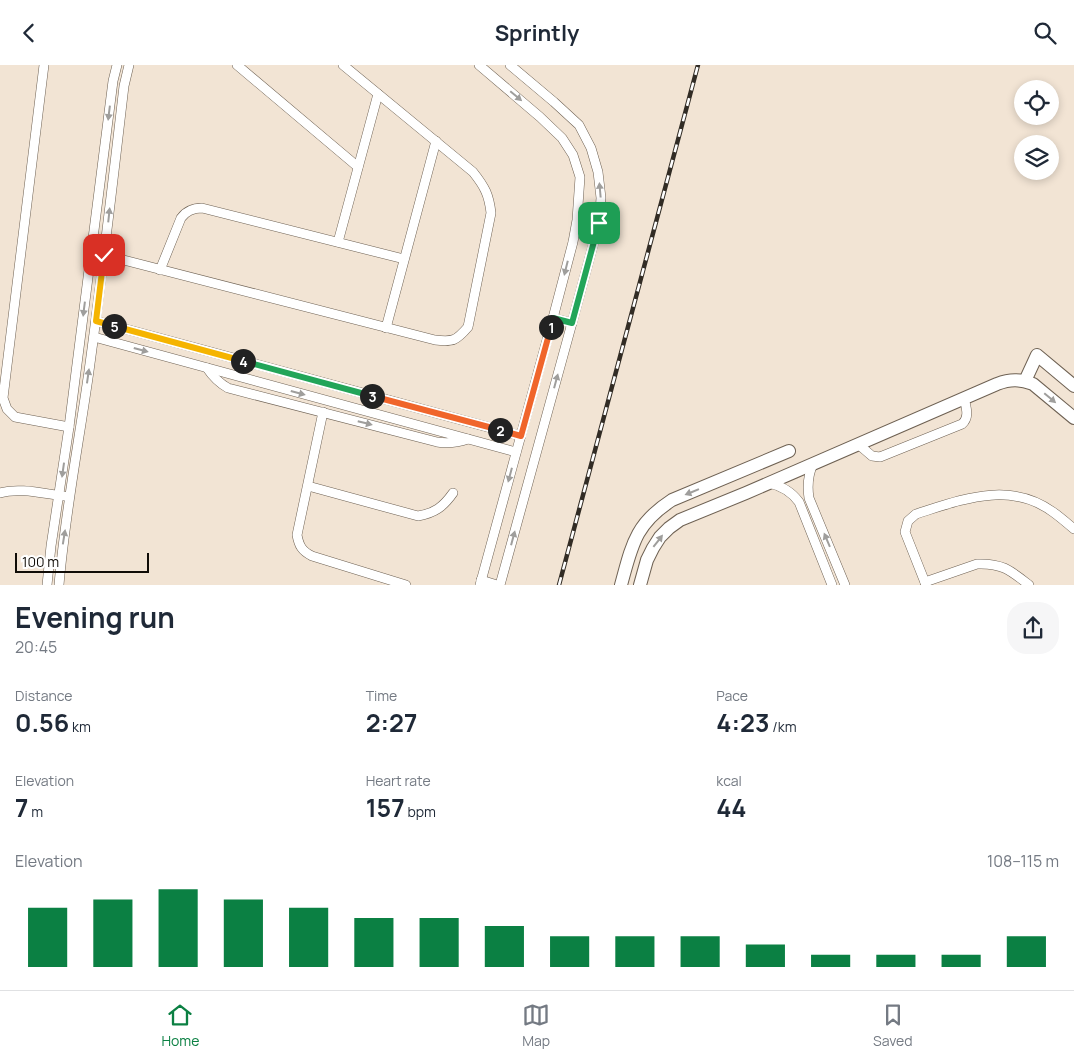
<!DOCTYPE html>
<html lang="en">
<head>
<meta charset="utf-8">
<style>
	:root { --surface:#fff; --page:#f6f6f7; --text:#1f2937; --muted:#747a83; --line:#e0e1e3; --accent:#0b8043 }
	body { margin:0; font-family:Manrope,sans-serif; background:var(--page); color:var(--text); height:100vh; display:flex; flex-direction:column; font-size:19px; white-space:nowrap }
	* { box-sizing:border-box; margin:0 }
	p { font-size:16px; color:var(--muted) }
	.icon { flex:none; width:28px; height:28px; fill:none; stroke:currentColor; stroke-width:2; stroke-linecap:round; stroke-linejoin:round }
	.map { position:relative; height:520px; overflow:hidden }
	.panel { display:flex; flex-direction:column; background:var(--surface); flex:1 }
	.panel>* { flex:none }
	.tools { position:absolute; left:1014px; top:15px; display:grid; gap:10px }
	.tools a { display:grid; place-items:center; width:45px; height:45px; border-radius:50%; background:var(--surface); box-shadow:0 2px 8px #0003; font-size:25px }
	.scale { position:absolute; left:15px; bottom:12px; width:134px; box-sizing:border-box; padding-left:5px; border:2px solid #100c07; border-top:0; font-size:14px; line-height:18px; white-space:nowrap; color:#100c07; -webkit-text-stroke:4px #fff; paint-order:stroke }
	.pin { position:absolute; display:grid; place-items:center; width:42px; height:42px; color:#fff; margin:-21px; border-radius:10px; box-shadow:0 2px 8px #0006 }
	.km { position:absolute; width:25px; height:25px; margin:-12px; border-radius:50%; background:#222; color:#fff; font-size:14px; line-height:25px; text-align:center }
	.round { display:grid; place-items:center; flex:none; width:52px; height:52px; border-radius:20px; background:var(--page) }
	.overview { display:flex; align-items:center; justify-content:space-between; height:85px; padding:0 15px }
	h1 { font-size:28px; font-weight:700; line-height:38px }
	.metrics { display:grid; grid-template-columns:repeat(3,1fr); gap:8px; height:85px; padding:5px 15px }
	.metrics div { display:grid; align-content:center }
	.metrics b { font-size:25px; font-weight:700 }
	.metrics small { font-size:14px; font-weight:400 }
	.metrics p { font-size:14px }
	.chart { height:140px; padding:10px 15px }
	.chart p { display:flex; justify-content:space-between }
	.chart svg { width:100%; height:90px; margin-top:5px; stroke:var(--accent); stroke-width:6 }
	header { display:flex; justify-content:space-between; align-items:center; height:65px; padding:0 15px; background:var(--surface); font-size:22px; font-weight:700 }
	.menu { display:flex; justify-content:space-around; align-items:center; height:70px; border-top:1px solid var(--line); background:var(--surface); font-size:14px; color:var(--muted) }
	.menu a { display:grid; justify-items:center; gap:2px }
	.menu .active { color:var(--accent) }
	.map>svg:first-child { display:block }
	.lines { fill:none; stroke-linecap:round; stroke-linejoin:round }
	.street-casing { stroke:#6e6153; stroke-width:10 }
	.secondary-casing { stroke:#6e6153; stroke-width:14 }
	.street { stroke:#fff; stroke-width:9 }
	.secondary { stroke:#fff; stroke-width:12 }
	.rail-casing { stroke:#322c25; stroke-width:4.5 }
	.rail { stroke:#fff; stroke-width:2.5; stroke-dasharray:8; stroke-linecap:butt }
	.oneway { fill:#9f9e9c }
	.split-1-casing { stroke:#fff; stroke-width:10 }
	.split-2-casing { stroke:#fff; stroke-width:10 }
	.split-3-casing { stroke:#fff; stroke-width:10 }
	.split-4-casing { stroke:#fff; stroke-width:10 }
	.split-5-casing { stroke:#fff; stroke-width:10 }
	.split-6-casing { stroke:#fff; stroke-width:10 }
	.split-1 { stroke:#22a559; stroke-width:6 }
	.split-2 { stroke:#f0652b; stroke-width:6 }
	.split-3 { stroke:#f0652b; stroke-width:6 }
	.split-4 { stroke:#22a559; stroke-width:6 }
	.split-5 { stroke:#f5b400; stroke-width:6 }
	.split-6 { stroke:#f5b400; stroke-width:6 }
</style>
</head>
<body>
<header><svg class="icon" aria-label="back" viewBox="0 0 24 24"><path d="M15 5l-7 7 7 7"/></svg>Sprintly<svg class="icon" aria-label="search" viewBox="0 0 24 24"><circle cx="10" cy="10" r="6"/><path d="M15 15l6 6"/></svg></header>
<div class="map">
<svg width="1074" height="520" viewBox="0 0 1074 520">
	<rect width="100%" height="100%" fill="#f2e4d4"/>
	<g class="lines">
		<defs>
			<g id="street">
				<polyline points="44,0 3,333 7,344 15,352 69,362"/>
				<polyline points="237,0 358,102"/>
				<polyline points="479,0 540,52 562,73 573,90 580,112 577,155 573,177 553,253 480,520"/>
				<polyline points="338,177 378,29"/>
				<path d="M104 190 435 275C453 277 456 276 468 262L491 148C489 130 485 122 473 107L343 0"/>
				<path d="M160 205 181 153C186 146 193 143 202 143L404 194"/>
				<polyline points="553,253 572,258"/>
				<polyline points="96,256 521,371"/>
				<polyline points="386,263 436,76"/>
				<polyline points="94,272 516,387"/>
				<path d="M207 303C213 312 219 318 228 323L437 377C449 379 457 378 468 374"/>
				<path d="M323 347 297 470C299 481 302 486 312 491L406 520"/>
				<path d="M858 379 872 391 880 392 962 359C970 352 966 342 964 333"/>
				<path d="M813 399C808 410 807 420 809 433L845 520"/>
				<path d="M769 418C782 421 791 426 799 437L832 520"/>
				<path d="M308 421 418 451C435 448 443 442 453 428"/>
				<path d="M0 428C19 422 45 429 64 431"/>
				<polyline points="481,515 497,520"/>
				<path d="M925 517 977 499C1002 498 1010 505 1029 520"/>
				<polyline points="47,520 51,481 69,362 113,16 117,0"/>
				<path d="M59 520C65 448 79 377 89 306 102 211 113 116 124 21L129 0"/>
				<polyline points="500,520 572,258 599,158 601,133 598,107 591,83 579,60 554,37 510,0"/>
				<path d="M926 520 905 467 908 456 916 449C961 435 1009 415 1053 447 1060 452 1067 458 1074 464"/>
			</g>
			<g id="secondary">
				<polyline points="1025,316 1037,290 1074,321"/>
				<path d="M621 520C632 480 635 459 672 435L789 386"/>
				<path d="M640 520 647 495 653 483 660 472 669 463 680 455 746 428 997 319C1010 314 1020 314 1033 319L1074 353"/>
			</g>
		</defs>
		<!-- street casing -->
		<use href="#street" class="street-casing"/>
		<!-- secondary casing -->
		<use href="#secondary" class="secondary-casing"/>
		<!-- street -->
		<use href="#street" class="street"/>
		<!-- secondary -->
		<use href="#secondary" class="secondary"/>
		<defs>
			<polyline id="rail" points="559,520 698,0"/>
		</defs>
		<!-- rail casing -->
		<use href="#rail" class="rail-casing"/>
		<!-- rail -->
		<use href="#rail" class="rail"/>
	</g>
	<!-- one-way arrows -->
	<defs><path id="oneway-solid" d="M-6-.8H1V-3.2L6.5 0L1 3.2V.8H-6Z" transform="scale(1.25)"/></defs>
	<g class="oneway">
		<use href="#oneway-solid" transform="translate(516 31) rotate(40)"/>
		<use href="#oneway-solid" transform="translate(109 48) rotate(97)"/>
		<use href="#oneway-solid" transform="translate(600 125) rotate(-95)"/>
		<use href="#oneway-solid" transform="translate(109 150) rotate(-84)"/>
		<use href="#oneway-solid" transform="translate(566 203) rotate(104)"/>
		<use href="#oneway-solid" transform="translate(84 244) rotate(97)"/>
		<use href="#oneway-solid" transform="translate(141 285) rotate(15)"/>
		<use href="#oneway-solid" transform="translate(88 311) rotate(-82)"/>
		<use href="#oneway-solid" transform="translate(556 316) rotate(-75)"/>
		<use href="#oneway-solid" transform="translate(298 328) rotate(15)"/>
		<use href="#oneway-solid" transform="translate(1050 333) rotate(40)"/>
		<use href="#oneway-solid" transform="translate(365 358) rotate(14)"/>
		<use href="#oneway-solid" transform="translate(63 405) rotate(98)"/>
		<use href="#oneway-solid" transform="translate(510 410) rotate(105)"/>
		<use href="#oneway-solid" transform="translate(692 427) rotate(158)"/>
		<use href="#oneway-solid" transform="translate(64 472) rotate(-81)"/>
		<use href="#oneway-solid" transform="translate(513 473) rotate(-75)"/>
		<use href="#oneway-solid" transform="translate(827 475) rotate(-113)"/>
		<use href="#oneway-solid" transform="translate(658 476) rotate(-52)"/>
	</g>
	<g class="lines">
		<defs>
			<polyline id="split-1" points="551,262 553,253 572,258 599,158"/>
			<polyline id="split-2" points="500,365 521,371 551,262"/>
			<polyline id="split-3" points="372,331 500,365"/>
			<polyline id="split-4" points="243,296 372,331"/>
			<polyline id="split-5" points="114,261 243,296"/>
			<polyline id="split-6" points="104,190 96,256 114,261"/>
		</defs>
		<!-- split-1 casing -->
		<use href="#split-1" class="split-1-casing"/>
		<!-- split-2 casing -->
		<use href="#split-2" class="split-2-casing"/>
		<!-- split-3 casing -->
		<use href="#split-3" class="split-3-casing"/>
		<!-- split-4 casing -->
		<use href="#split-4" class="split-4-casing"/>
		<!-- split-5 casing -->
		<use href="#split-5" class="split-5-casing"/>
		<!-- split-6 casing -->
		<use href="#split-6" class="split-6-casing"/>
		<!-- split-1 -->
		<use href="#split-1" class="split-1"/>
		<!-- split-2 -->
		<use href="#split-2" class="split-2"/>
		<!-- split-3 -->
		<use href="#split-3" class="split-3"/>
		<!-- split-4 -->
		<use href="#split-4" class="split-4"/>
		<!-- split-5 -->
		<use href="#split-5" class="split-5"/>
		<!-- split-6 -->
		<use href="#split-6" class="split-6"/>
	</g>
</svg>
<div class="tools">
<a><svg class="icon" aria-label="locate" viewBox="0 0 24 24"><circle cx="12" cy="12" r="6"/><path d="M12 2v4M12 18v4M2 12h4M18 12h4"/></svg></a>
<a><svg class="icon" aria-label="layers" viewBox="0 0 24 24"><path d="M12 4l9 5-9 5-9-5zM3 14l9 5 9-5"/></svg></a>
</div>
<div class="scale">100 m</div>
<div class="pin" style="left:599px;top:158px;background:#1e9e55"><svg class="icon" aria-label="arrive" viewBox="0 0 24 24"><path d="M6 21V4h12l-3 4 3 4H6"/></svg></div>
<div class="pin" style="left:104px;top:190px;background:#d93025"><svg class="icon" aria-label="check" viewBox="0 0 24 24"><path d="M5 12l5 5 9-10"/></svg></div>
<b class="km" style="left:551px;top:262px">1</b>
<b class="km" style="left:500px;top:365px">2</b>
<b class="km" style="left:372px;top:331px">3</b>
<b class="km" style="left:243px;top:296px">4</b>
<b class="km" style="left:114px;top:261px">5</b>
</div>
<section class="panel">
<div class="overview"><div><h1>Evening run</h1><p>20:45</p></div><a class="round"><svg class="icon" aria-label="share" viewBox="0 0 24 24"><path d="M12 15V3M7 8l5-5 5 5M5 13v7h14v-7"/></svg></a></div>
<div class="metrics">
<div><p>Distance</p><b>0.56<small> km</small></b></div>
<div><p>Time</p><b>2:27</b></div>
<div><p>Pace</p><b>4:23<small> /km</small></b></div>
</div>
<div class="metrics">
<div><p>Elevation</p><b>7<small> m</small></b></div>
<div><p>Heart rate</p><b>157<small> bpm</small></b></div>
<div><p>kcal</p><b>44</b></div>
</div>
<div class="chart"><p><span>Elevation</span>108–115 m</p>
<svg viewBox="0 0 160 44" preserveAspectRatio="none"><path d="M5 44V15M15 44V11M25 44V6M35 44V11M45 44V15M55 44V20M65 44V20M75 44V24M85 44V29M95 44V29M105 44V29M115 44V33M125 44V38M135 44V38M145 44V38M155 44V29"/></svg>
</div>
</section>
<nav class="menu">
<a class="active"><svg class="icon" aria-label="home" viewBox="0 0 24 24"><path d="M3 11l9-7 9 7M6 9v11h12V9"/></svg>Home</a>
<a><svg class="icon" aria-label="map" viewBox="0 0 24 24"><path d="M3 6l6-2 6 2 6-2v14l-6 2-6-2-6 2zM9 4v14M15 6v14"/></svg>Map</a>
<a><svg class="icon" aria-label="saved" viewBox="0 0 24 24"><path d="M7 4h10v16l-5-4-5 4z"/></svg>Saved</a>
</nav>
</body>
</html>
